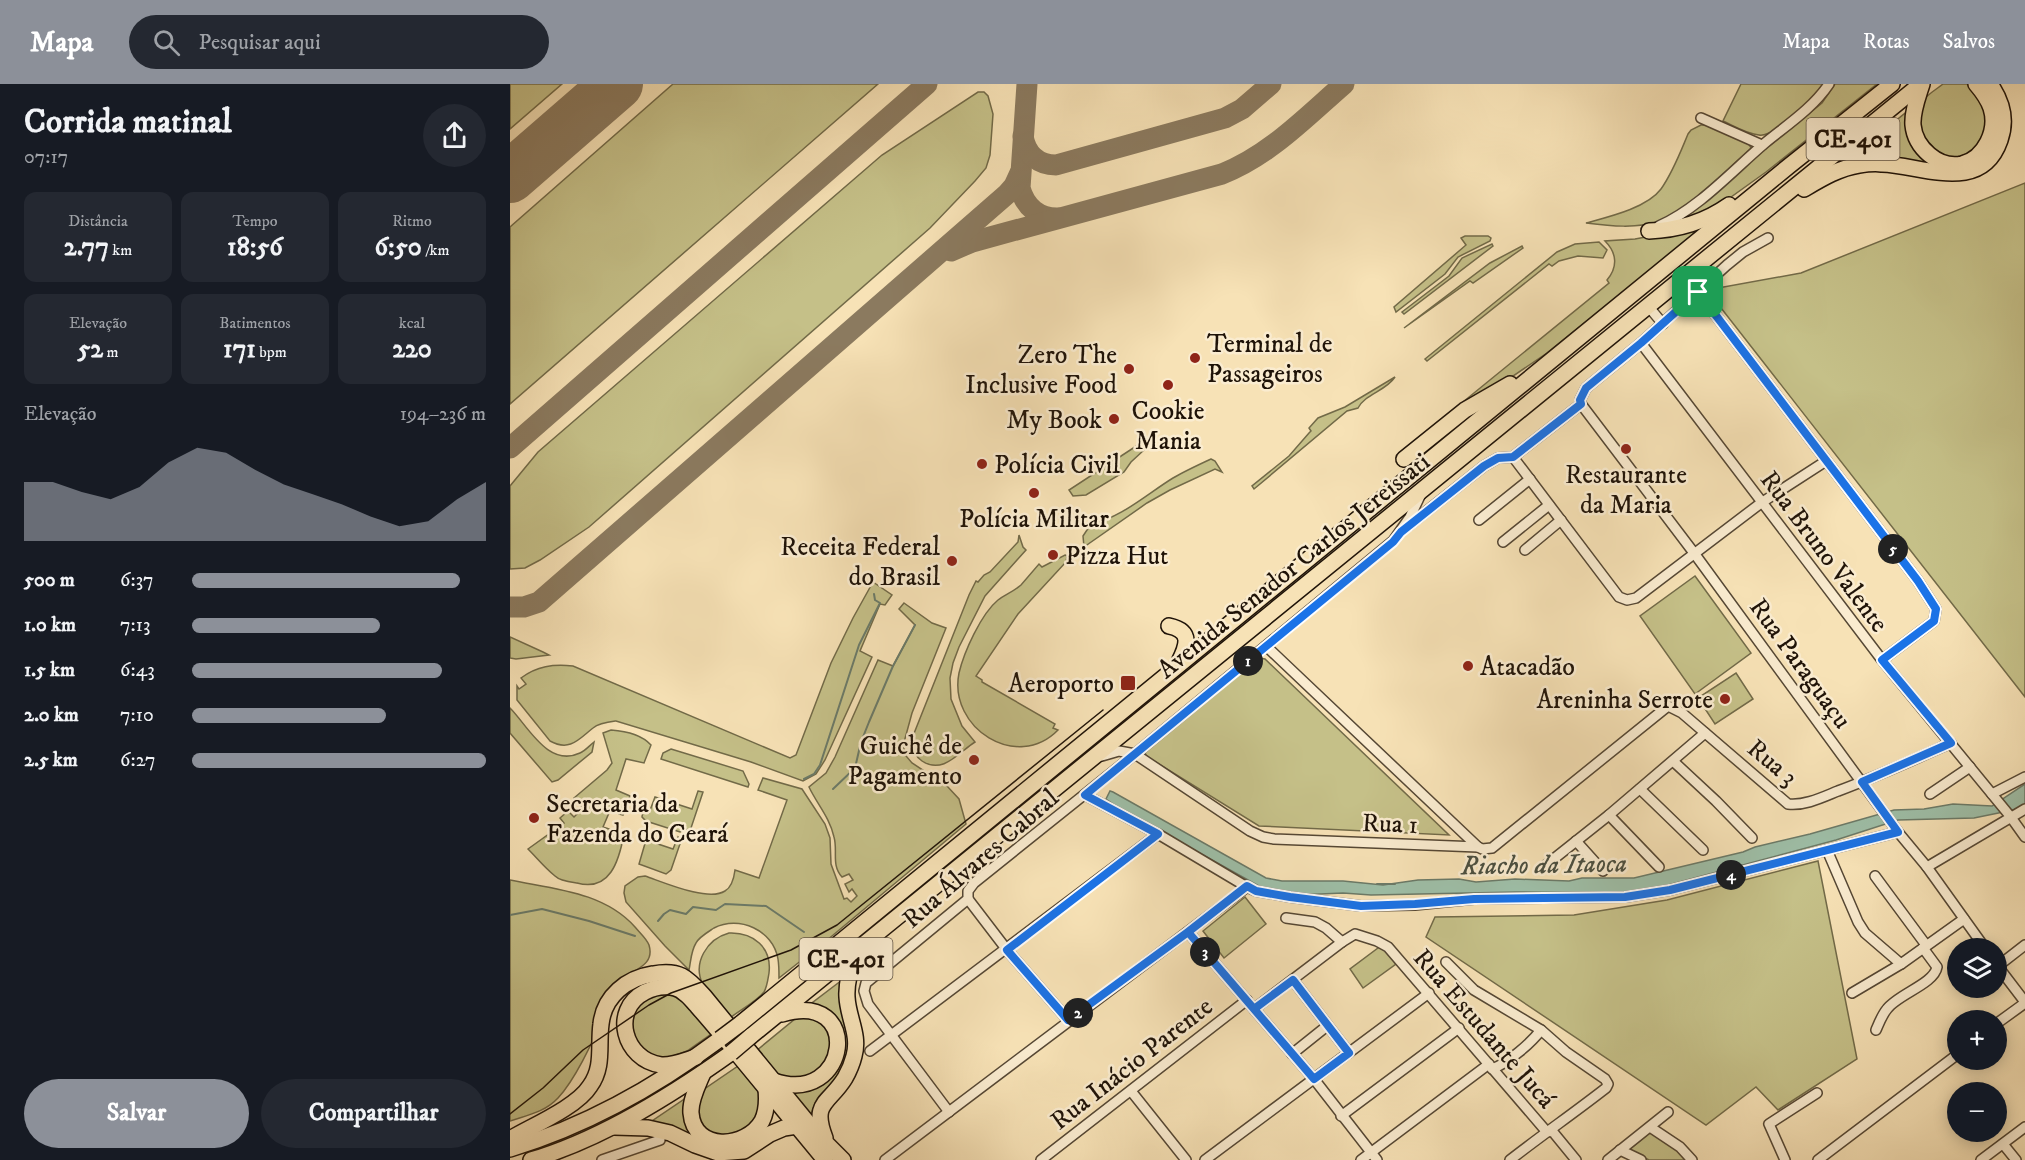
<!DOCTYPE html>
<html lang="pt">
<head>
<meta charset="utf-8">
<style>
	:root { --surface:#171b24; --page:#242831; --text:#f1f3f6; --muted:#9ea1a6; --accent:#8c9099 }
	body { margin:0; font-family:"IM FELL DW Pica",serif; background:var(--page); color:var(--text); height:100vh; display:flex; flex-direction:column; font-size:22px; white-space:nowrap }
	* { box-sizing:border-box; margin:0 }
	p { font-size:20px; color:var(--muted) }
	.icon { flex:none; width:33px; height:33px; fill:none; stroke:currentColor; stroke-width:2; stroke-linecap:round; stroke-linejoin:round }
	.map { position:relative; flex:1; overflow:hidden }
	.side { display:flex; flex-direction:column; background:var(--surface); width:510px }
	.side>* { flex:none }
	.tools { position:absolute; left:1437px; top:854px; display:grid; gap:12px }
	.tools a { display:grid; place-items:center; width:60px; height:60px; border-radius:50%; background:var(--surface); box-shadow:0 3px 15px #0003; font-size:30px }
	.pin { position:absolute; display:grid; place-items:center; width:51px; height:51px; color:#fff; margin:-26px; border-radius:12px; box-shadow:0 3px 9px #0006 }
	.km { position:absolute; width:30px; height:30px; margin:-15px; border-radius:50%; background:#222; color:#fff; font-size:16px; line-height:30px; text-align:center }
	.round { display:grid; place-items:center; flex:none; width:63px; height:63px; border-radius:32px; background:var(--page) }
	.overview { display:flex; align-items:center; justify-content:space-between; height:102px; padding:0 24px }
	h1 { font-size:33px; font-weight:700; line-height:45px }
	.metrics { display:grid; grid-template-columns:repeat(3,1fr); gap:9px; height:102px; padding:6px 24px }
	.metrics div { display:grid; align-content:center; border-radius:12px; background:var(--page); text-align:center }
	.metrics b { font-size:26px; font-weight:700 }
	.metrics small { font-size:16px; font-weight:400 }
	.metrics p { font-size:16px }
	.chart { height:168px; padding:12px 24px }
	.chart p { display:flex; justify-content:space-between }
	.chart svg { width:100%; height:108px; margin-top:6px; fill:var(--accent); opacity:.7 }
	.button { display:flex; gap:12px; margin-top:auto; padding:12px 24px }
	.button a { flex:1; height:69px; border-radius:36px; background:var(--accent); color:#fff; font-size:24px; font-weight:700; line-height:69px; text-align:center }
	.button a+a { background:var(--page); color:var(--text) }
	ul { padding:0 24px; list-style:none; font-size:20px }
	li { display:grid; grid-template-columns:96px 72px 1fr; align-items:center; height:45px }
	li i { height:15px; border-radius:8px; background:var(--accent) }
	header { display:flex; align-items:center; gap:36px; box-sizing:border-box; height:84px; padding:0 30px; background:var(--accent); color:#fff }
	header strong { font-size:28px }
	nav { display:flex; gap:33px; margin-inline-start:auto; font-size:21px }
	.search { width:420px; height:54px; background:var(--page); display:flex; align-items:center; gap:15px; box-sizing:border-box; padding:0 21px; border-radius:33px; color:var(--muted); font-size:22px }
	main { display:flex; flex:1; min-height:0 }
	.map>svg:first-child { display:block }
	.green { fill:#c5c088; stroke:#726a48; stroke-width:1.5 }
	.water { fill:#9ebfa8; stroke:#6b7a68; stroke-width:1.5 }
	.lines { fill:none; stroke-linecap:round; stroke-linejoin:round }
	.stream { stroke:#6b7a68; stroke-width:2 }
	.taxiway { stroke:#8b7a5f; stroke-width:21 }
	.runway { stroke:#8b7a5f; stroke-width:52 }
	.minor-casing { stroke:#554734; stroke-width:12 }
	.primary-casing { stroke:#1f1308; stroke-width:18 }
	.minor { stroke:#faecd0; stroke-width:9 }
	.primary { stroke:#f7e2b6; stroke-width:15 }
	.tram { stroke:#1f1308; stroke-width:1.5 }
	.primary-bridge-casing { stroke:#1f1308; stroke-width:18; stroke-linecap:butt }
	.primary-bridge { stroke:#f7e2b6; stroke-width:15 }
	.route-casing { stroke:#fff; stroke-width:12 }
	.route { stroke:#1a73e8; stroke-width:8 }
	.poi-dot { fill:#8f2418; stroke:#faecd0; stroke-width:2 }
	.labels { text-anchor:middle; stroke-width:5; stroke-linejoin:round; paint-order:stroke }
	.shield { fill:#faecd0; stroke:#615444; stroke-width:1.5 }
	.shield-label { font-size:24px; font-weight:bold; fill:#1f1308 }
	.poi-label { font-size:26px; fill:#1f1308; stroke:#faecd0; text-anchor:end }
	.street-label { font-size:26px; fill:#1f1308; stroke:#faecd0 }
	.water-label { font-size:27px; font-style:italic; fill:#4b4f40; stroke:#faecd0 }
</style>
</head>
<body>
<header>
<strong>Mapa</strong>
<div class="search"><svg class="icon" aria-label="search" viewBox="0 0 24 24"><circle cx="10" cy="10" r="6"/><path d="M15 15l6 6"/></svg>Pesquisar aqui</div>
<nav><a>Mapa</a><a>Rotas</a><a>Salvos</a></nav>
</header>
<main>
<section class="side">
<div class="overview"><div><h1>Corrida matinal</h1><p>07:17</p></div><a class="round"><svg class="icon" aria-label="share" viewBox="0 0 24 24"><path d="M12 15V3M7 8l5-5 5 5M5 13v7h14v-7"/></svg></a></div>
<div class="metrics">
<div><p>Distância</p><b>2.77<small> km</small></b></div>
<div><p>Tempo</p><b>18:56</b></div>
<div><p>Ritmo</p><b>6:50<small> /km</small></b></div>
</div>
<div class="metrics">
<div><p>Elevação</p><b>52<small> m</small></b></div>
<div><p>Batimentos</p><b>171<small> bpm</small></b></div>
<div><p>kcal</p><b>220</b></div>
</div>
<div class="chart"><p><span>Elevação</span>194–236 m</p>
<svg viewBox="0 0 160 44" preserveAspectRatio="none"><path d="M0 44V20L10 20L20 24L30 27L40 22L50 12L60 6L70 8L80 15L90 21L100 25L110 29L120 34L130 38L140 36L150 27L160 20V44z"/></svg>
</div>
<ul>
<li><b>500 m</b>6:37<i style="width:91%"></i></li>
<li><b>1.0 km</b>7:13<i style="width:64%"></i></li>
<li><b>1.5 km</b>6:43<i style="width:85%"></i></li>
<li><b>2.0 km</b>7:10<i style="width:66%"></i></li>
<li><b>2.5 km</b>6:27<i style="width:100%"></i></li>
</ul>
<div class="button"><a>Salvar</a><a>Compartilhar</a></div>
</section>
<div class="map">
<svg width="1515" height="1076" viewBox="0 0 1515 1076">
	<rect width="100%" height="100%" fill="#f7e2b6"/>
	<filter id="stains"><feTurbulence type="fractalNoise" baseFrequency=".00333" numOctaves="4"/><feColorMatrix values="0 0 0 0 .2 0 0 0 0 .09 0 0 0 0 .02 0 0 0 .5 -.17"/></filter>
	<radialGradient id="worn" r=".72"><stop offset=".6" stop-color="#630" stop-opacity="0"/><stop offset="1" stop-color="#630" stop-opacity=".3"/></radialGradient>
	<!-- green -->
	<g class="green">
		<polygon points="0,0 52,0 0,45"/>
		<polygon points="163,0 368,0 0,320 0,143"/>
		<path d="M1231 0H1315C1305 13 1265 54 1249 51 1237 50 1224 42 1213 37Z"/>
		<polygon points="1325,0 1367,0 1256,88 1200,128 1159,141 1171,133 1312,19"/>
		<path d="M1433 0H1457C1463 8 1474 17 1476 26 1482 52 1461 79 1434 72 1414 67 1403 36 1412 18 1416 11 1427 5 1433 0Z"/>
		<polygon points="468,8 474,8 478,12 483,30 480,71 476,84 465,97 420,144 79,443 30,476 15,484 0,485 0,402 28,368 372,71"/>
		<polygon points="1399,26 1426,79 1336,77"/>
		<path d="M1191 41H1198L1237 57 1241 64C1219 84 1177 128 1150 137 1127 145 1100 142 1076 139 1098 133 1137 124 1151 105 1163 88 1170 69 1178 50L1181 46Z"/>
		<polygon points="1515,99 1515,613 1197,206 1291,189"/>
		<path d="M1179 145 1183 147 1184 151 1037 269 894 366 1099 199 1097 196C1108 183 1107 169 1095 157L1125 155Z"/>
		<polygon points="955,152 978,152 981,154 980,157 948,173 935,190 886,228 884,223 956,161 951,154"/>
		<polygon points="1089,158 1097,166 1093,174 1068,172 1049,177 1042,182 1039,180 917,277 915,275 1047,168 1065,160"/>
		<polygon points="982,160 983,162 894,230 892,228 939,192 952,174"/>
		<polygon points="1012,162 1013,164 963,199 960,197 894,244 980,179"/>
		<path d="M885 293C876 307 855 310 848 324L837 327 744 405 742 402 779 372 799 349 801 347 799 344 808 334 835 323Z"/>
		<polygon points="634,357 634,366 621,378 614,388 576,411 563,412 559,406"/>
		<path d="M701 375 705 377 712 388 705 385 660 406 637 419 574 463 573 452 581 440C611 434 637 410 663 394 675 387 688 381 701 375Z"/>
		<path d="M509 451 513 463 516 466 475 512 449 563 443 579 440 594 441 615 452 642 465 658C449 668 433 691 412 677 403 671 402 661 403 652L459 511 466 497 468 498 474 491 480 488 508 458Z"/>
		<path d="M555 471 557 472 556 478 508 530 466 592 472 596V598L545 640 543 644 548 646C507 688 438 644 449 589 454 568 471 530 488 516 495 511 504 507 511 501 517 494 523 487 529 480L532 483Z"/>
		<polygon points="1185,492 1241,569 1185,610 1130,532"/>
		<path d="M363 498 382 511 375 521 370 520 350 567 362 573 315 676 306 690 293 697 241 678 106 637C98 638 89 639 83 644 69 655 60 668 40 657L7 616V602L9 605 16 600 11 594C27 582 43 580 63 582L280 674 286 671 321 579 343 534Z"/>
		<path d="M394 519 422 539 436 544 402 629 393 662 396 672 402 679 437 702 449 715 456 740 316 857 269 894C269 888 269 881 268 875 263 846 229 831 204 844 198 848 189 853 186 859 181 867 181 876 179 886L155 862 116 818 114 809 115 802 128 793 135 792C153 798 198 818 215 807 222 803 224 794 225 786L249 794 277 716 248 706 253 694 292 705 315 740 320 754 321 780 334 815 337 814 341 818 347 812 342 805 339 808 335 800 343 796 339 790 332 793C321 781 328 767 324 753 320 734 307 720 299 703L316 689 325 673 368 576 383 582 405 541 389 525Z"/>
		<polygon points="0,553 33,568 39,571 6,575 0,574"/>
		<polygon points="749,574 755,575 939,751 749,742 636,672 635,668"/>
		<polygon points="1226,589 1243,615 1205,640 1188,614"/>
		<path d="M0 624C18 642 38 684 70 669 75 667 80 661 84 658L82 668 48 696 42 698 0 649Z"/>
		<path d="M101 646C115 647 131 650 141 661L134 679 116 675 106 706 120 712 113 731 109 730 110 724 102 722 93 743 114 750C109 777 100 808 67 799 60 798 50 797 45 792 35 784 27 774 18 765L54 739 50 734 58 727 64 733 73 724 64 714 97 686 102 679 93 649Z"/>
		<polygon points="161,665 233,687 239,700 238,703 151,675 153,669"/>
		<polygon points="188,707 193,708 180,747 176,745 170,748 136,737 132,733 133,727 139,729 145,713 182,725"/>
		<polygon points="168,753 171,757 161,786 156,790 129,780 136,756 163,765"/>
		<polygon points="1308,777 1347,975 1268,1026 1246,1003 1196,1041 916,853 925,833 1064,831 1157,816"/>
		<path d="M0 796C44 805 94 808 125 843 130 849 137 855 139 861 145 881 125 885 114 894 111 897 109 902 107 905 91 937 71 989 48 1014 35 1028 18 1031 0 1037Z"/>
		<polygon points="735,813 756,840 714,874 693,847"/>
		<path d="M219 849C244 848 262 864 259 889 258 895 257 903 254 908 246 918 230 926 220 934 211 924 200 913 193 901 182 879 197 855 219 849Z"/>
		<polygon points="872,861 886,880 853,904 840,885"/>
		<path d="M332 896C336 923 347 963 331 988 319 1009 306 1004 301 1033L279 1006H291L332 965 298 922Z"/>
		<polygon points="167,908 204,948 177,967 156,975 135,969 126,962 120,931 140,909"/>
		<polygon points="291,930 312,937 323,953 316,980 300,994 270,994 246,967"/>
		<polygon points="231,980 251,1006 249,1031 230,1050 202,1052 186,1035 190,1008"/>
		<polygon points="176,1014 188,1054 139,1039"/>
		<polygon points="1143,1046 1170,1067 1178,1076 1139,1076 1119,1066"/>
	</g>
	<!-- water -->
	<polygon class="water" points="1515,700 1515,721 1508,725 1464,734 1388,736 1326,756 1136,807 1096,809 1006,808 861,811 833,809 787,811 756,806 610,725 596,715 600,707 603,708 756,794 772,797 833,797 873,801 908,796 949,795 966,798 1005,795 1059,797 1072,794 1124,794 1233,768 1245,763 1300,750 1384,726 1414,725 1443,720 1482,722"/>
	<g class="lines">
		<!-- stream -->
		<g class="stream">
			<polyline points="294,695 304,690 310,681 349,561 370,519 365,516 364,510"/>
			<polyline points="323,705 345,684 351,658 359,638 383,582 405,541"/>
			<polyline points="867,800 885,800"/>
			<polyline points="0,831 32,825 79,837 125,852"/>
			<polyline points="148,837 154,830 160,826 176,830 183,823 206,826 215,820 256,822 294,848"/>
		</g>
		<!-- taxiway -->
		<g class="taxiway">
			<path d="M517 0 510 104C515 123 529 135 549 134"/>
			<path d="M513 52C516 70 528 81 546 81L715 34 732 25 761 0"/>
			<path d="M441 167 462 158 712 90C760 71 796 33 834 0"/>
			<polyline points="0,364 417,0"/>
			<polyline points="0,523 14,523 29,518 497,110 504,102 510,89"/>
		</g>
		<!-- runway -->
		<polyline class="runway" points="0,93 107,0"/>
		<defs>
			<g id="minor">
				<polyline points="1191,34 1252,61"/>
				<path d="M1149 142C1188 125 1222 87 1255 59 1277 41 1303 24 1319 0"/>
				<polyline points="1188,208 1408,497 1426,525 1424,537 1372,576"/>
				<polyline points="1138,222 1153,240"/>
				<polyline points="1131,259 1372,576 1500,732 1515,753"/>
				<polyline points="1071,320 1184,469 1388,748 1417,783 1475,864"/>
				<polyline points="1003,373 1109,513 1117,516 1126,514 1251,419 1316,377"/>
				<polyline points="969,436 1020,395"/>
				<polyline points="898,442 974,382 988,374 1003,373 1071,320 1070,316 1076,304 1131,259 1217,181 1233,168 1258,154"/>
				<polyline points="993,458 1039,421"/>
				<polyline points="1015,466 1051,436"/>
				<polyline points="756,562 968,763"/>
				<path d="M592 672 609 667 625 670 740 747 753 753 764 755 968 763 972 765 982 764 1158 622 1172 629 1278 720C1295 722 1313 713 1328 707 1366 693 1403 676 1441 659"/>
				<polyline points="1163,677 1206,717 1242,754"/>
				<polyline points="1130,705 1193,766"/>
				<polyline points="1420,710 1460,683"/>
				<polyline points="1482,710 1515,693"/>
				<polyline points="575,711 648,750 737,803 746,807 780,813 851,822 905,821 964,815 1115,813 1160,806 1388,748"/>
				<polyline points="1099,731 1149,783"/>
				<polyline points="1066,757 1093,787"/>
				<polyline points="1317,766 1348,838 1355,849 1391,880"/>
				<polyline points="1417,783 1515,725"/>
				<polyline points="1031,785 1099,731 1195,649"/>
				<polyline points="1365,792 1416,861"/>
				<polyline points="458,815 497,866 558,936"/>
				<polyline points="776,834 805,838 816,844 832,858"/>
				<polyline points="678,848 804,995 867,1076"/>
				<path d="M936 878 964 906 1031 946 1056 968 1095 995 1098 1000 1096 1004C1064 1029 1032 1051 1000 1076"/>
				<polyline points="1486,880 1515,918"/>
				<polyline points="1488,882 1515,861"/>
				<polyline points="783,896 839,969"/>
				<polyline points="1342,909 1391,880 1454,835"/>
				<polyline points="744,925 832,858 845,850 867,857 878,863 1036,1047 1043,1048 1066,1076"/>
				<polyline points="1486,940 1515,919"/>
				<path d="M1366 946C1369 939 1372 931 1377 925 1388 910 1424 900 1427 883L1413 864"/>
				<polyline points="360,967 648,750"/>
				<polyline points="782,970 817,942"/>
				<path d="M982 985C998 979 1021 959 1031 946"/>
				<polyline points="621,1007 676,1076"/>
				<polyline points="439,1028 358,920 354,907 356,899 458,815 458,807 464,799 625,670 883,457 900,433 911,410"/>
				<polyline points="831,1032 949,944"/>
				<polyline points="1140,1043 1170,1063 1182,1076"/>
				<polyline points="1493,1060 1506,1076"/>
				<polyline points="1110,1066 1131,1076"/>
				<polyline points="92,1076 150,1056"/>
				<polyline points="375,1076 737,803"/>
				<polyline points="531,1076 737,916"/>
				<polyline points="695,1076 919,909"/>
				<polyline points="851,1076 979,980"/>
				<polyline points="1098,1076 1158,1028"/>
				<polyline points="1275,1076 1259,1040 1307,1009"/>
				<polyline points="1308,1076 1448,970"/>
				<polyline points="1471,1076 1515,1043"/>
			</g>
			<g id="primary">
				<path d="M1412 0C1408 13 1402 28 1403 41 1405 63 1428 85 1452 80 1475 74 1488 46 1481 24 1478 15 1472 7 1466 0"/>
				<path d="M1294 105C1311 95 1329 84 1349 81 1356 80 1365 79 1372 80 1412 81 1471 111 1490 56 1497 36 1492 17 1480 0"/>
				<path d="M1139 147C1167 146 1195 138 1219 121"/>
				<polyline points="894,375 955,326 1000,300"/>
				<path d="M659 542C683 547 677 562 669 578"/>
				<polyline points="230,940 1279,82 1382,0"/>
				<polyline points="241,952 1411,0"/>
				<path d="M186 973C176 976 162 982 151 981 114 976 100 926 135 908 147 902 164 900 174 909 179 912 183 918 187 922 200 937 213 952 225 967 255 1003 285 1040 315 1076"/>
				<path d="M193 989C188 1001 180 1016 181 1029 184 1068 236 1065 252 1037 257 1027 257 1015 256 1005"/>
				<path d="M264 997C340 1023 354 905 272 930"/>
				<polyline points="104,1043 138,1044 160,1049 185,1061 208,1069 234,1067 260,1050 274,1044 287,1042"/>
				<path d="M315 1054C301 1018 319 1020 335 994 339 987 342 980 344 972 350 951 338 934 337 913 336 898 341 882 346 868"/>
				<path d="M0 1055C22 1042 67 1023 80 1002 94 983 88 962 91 940 94 912 117 894 143 890 169 885 177 893 194 912L307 1050 333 1076"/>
				<path d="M0 1065C76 1042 147 1002 210 955"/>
				<path d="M21 1076C92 1055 162 1011 221 969"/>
			</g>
		</defs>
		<!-- minor casing -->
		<use href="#minor" class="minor-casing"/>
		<!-- primary casing -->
		<use href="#primary" class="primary-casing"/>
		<!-- minor -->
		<use href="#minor" class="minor"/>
		<!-- primary -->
		<use href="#primary" class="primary"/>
		<!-- tram -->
		<polyline class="tram" points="0,1030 33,1004 73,966 139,921 161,909 281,866 327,841 593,626"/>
		<defs>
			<g id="primary-bridge">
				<polyline points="210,955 230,940"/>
				<polyline points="221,969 241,952"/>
			</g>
		</defs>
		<!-- primary-bridge casing -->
		<use href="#primary-bridge" class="primary-bridge-casing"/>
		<!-- primary-bridge -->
		<use href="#primary-bridge" class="primary-bridge"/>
	</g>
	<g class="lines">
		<defs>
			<polyline id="route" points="1188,208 1131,259 1076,304 1070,316 1071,320 1003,373 988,374 974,382 891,448 883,458 575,711 648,750 497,866 558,936 678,848 804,995 839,969 783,896 744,925 678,848 737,802 746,807 780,813 851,822 905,820 964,815 1115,813 1160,806 1388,748 1352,698 1441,659 1372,576 1424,537 1426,525 1408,497 1188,208"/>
		</defs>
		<!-- route casing -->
		<use href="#route" class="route-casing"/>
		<!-- route -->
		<use href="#route" class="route"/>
	</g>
	<!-- markers -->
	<g class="poi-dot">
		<circle cx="685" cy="274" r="6"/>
		<circle cx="619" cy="285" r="6"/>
		<circle cx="658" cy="301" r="6"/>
		<circle cx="604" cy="335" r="6"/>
		<circle cx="1116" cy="365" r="6"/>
		<circle cx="472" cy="380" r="6"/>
		<circle cx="524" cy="409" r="6"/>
		<circle cx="543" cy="471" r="6"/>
		<circle cx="442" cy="477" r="6"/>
		<circle cx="958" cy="582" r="6"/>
		<rect x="610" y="591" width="16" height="16" rx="3"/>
		<circle cx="1215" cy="615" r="6"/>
		<circle cx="464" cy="676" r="6"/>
		<circle cx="24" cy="734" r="6"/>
	</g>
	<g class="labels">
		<!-- shield labels -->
		<g class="shield">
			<rect x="1296.5" y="34" width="93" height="42" rx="4.5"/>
			<rect x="289.5" y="854" width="93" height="42" rx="4.5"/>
		</g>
		<g class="shield-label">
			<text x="1343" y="63">CE-401</text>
			<text x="336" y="883">CE-401</text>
		</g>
		<!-- poi labels -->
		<g class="poi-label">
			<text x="697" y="268" text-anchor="start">Terminal de<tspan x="697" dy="30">Passageiros</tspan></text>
			<text x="607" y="279">Zero The<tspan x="607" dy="30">Inclusive Food</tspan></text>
			<text x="658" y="335" text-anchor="middle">Cookie<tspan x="658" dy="30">Mania</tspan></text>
			<text x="592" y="344">My Book</text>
			<text x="484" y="389" text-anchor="start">Polícia Civil</text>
			<text x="1116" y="399" text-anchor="middle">Restaurante<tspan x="1116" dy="30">da Maria</tspan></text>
			<text x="524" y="443" text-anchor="middle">Polícia Militar</text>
			<text x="430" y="471">Receita Federal<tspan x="430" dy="30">do Brasil</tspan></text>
			<text x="555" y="480" text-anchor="start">Pizza Hut</text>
			<text x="970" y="591" text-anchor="start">Atacadão</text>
			<text x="604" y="608">Aeroporto</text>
			<text x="1203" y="624">Areninha Serrote</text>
			<text x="452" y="670">Guichê de<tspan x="452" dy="30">Pagamento</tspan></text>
			<text x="36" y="728" text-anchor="start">Secretaria da<tspan x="36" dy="30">Fazenda do Ceará</tspan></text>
		</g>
		<!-- street labels -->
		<g class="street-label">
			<text transform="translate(1315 467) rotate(53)" y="9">Rua Bruno Valente</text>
			<text transform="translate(783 481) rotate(-39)" y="9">Avenida Senador Carlos Jereissati</text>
			<text transform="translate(1291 579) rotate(54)" y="9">Rua Paraguaçu</text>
			<text transform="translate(1263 678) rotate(40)" y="9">Rua 3</text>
			<text transform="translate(880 739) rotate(2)" y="9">Rua 1</text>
			<text transform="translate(470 774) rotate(-41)" y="9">Rua Álvares Cabral</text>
			<text transform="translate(975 944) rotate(49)" y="9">Rua Estudante Jucá</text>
			<text transform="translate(621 979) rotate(-38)" y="9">Rua Inácio Parente</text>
		</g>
		<!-- water labels -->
		<g class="water-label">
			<text transform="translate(1034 780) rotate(-1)" y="9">Riacho da Itaoca</text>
		</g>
	</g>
	<rect width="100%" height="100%" filter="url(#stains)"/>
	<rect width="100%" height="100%" fill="url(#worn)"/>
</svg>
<div class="tools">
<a><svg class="icon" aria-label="layers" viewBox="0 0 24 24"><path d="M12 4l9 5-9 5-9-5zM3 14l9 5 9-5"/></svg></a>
<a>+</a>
<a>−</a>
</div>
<div class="pin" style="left:1188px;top:208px;background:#1e9e55"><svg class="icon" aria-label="arrive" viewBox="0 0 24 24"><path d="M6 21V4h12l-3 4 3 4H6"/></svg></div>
<b class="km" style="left:738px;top:577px">1</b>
<b class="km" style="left:568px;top:929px">2</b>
<b class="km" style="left:695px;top:868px">3</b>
<b class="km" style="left:1221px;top:791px">4</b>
<b class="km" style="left:1383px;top:465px">5</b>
</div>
</main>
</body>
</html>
